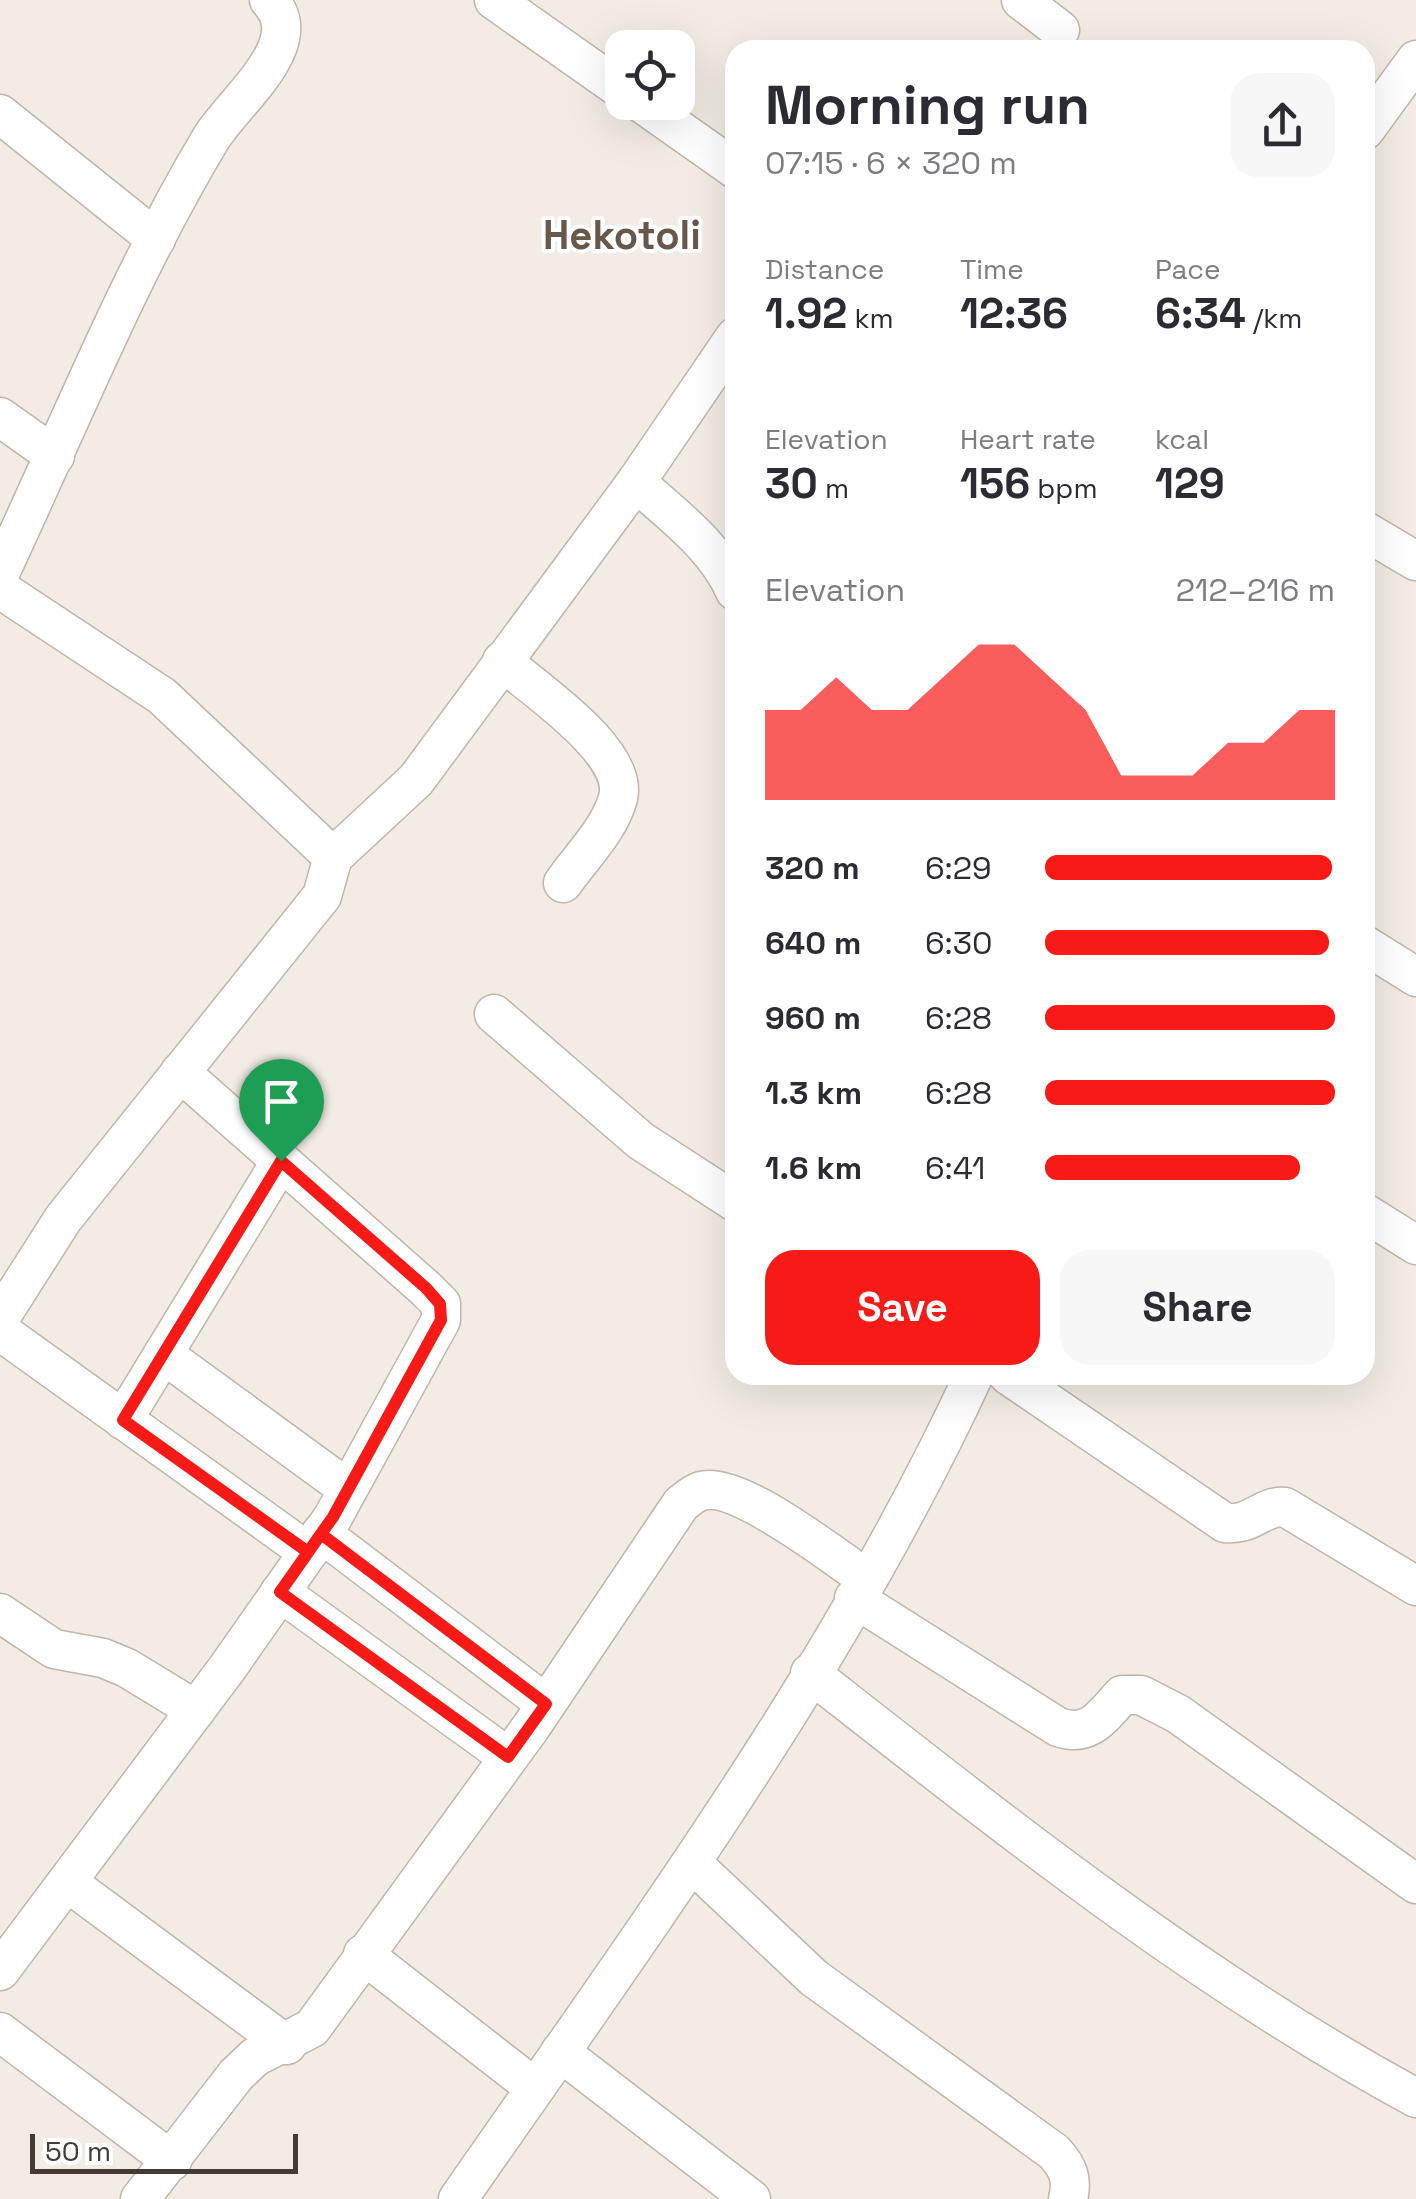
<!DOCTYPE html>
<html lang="en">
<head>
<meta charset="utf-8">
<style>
	:root { --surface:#fff; --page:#f7f7f7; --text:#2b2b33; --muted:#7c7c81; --accent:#f81a16 }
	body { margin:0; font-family:"Space Grotesk",sans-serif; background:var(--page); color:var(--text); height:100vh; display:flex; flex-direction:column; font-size:38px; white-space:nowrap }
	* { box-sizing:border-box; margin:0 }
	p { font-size:32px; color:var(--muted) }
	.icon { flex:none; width:55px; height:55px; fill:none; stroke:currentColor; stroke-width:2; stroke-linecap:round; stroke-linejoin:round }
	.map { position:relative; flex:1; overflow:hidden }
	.drawer { position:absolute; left:725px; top:40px; width:650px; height:1345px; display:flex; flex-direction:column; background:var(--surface); border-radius:30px; box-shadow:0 10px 40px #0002 }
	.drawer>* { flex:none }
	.buttons { position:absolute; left:605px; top:30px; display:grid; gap:20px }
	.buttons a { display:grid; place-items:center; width:90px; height:90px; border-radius:20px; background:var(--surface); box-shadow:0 10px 40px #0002; font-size:50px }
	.scale { position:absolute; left:30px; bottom:25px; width:268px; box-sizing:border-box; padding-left:10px; border:5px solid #443c34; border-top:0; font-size:28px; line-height:35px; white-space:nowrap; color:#443c34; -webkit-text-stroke:8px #fff; paint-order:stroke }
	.pin { position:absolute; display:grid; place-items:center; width:85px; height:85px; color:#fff; margin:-102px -42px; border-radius:50% 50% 50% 0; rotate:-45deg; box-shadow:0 0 10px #0007 }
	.pin .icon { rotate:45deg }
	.round { display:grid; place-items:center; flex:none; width:105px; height:105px; border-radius:30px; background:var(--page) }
	.headline { display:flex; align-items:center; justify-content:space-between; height:170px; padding:0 40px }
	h1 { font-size:55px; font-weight:700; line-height:75px }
	.stats { display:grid; grid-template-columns:repeat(3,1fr); gap:15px; height:170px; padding:10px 40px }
	.stats div { display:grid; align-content:center }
	.stats b { font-size:42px; font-weight:700 }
	.stats small { font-size:28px; font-weight:400 }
	.stats p { font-size:28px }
	.chart { height:280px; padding:20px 40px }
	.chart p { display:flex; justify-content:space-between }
	.chart svg { width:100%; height:180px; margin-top:10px; fill:var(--accent); opacity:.7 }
	.cta { display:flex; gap:20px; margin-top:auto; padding:20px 40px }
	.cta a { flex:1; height:115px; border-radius:30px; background:var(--accent); color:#fff; font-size:40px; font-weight:700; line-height:115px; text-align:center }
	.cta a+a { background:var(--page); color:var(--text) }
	ul { padding:0 40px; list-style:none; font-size:32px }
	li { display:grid; grid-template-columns:160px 120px 1fr; align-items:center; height:75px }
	li i { height:25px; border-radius:12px; background:var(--accent) }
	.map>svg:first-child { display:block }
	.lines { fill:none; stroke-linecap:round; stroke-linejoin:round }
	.minor-casing { stroke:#c0b5aa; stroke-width:41 }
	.minor { stroke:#fff; stroke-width:38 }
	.route-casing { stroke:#fff; stroke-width:20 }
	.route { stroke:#f81a16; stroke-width:12 }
	.labels { text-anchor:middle; stroke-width:8; stroke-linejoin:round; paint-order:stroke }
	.district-label { font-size:40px; font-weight:bold; fill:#67584c; stroke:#fff }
</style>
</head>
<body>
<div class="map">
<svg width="1416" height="2199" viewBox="0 0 1416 2199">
	<rect width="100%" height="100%" fill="#f2ece4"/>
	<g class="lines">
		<defs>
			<g id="minor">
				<polyline points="494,0 622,90"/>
				<polyline points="1021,0 1060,30"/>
				<polyline points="640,102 735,169"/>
				<polyline points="0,114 156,239"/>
				<polyline points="1365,130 1416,60"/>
				<polyline points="0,417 55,456"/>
				<path d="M636 482C671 514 716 546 735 591"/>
				<polyline points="1365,531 1416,561"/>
				<path d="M0 573C68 428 128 277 210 140 232 102 311 44 269 0"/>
				<polyline points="0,589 162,696 333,857 322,896 63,1219 0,1318"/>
				<path d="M502 661C534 689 630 752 618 798 610 829 581 857 563 883"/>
				<polyline points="333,857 416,780 636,482 735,337"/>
				<polyline points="1365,945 1416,977"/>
				<polyline points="494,1014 641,1141 735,1202"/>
				<polyline points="1365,1213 1416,1245"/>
				<polyline points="0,1331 308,1552"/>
				<polyline points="163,1354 348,1489"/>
				<path d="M1008 1375 1225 1523C1253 1526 1262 1505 1285 1507L1416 1586"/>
				<polyline points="123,1420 281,1161"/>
				<polyline points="321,1533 546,1704"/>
				<polyline points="280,1592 508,1757"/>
				<path d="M854 1598 1058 1727C1089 1738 1102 1717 1122 1695H1141L1178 1714 1416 1884"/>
				<polyline points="0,1613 54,1649 103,1658 127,1668 196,1710"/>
				<path d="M810 1673C1003 1824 1199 1981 1416 2098"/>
				<path d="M693 1864 814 1978 1054 2152C1068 2167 1073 2179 1068 2199"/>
				<polyline points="67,1882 287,2045"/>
				<polyline points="363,1954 535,2088"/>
				<polyline points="0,1971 228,1667 333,1517 441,1320 441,1304 425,1288 180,1072"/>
				<polyline points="0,2032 172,2161"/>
				<polyline points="560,2052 751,2199"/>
				<path d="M140 2199 236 2075 255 2057 312 2028 531 1727 681 1504C686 1500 694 1493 701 1491 738 1480 834 1557 866 1578"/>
				<path d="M458 2199C642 1934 838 1669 974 1375"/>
			</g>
		</defs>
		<!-- minor casing -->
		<use href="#minor" class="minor-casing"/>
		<!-- minor -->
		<use href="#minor" class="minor"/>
	</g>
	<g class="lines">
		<defs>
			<path id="route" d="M281 1161 426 1288 440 1304 441 1320 333 1517C315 1542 298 1567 280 1592L508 1757 546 1704 321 1534 308 1552 123 1420 281 1161"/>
		</defs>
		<!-- route casing -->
		<use href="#route" class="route-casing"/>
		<!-- route -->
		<use href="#route" class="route"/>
	</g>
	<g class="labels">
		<!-- district labels -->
		<g class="district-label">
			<text x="622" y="249">Hekotoli</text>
		</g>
	</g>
</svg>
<div class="buttons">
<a><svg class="icon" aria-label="locate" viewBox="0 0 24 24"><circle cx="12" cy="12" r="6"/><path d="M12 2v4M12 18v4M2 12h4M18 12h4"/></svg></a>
</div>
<div class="scale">50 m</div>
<div class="pin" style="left:281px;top:1161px;background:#1e9e55"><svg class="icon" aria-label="arrive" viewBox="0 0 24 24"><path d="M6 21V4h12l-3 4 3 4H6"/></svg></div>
<section class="drawer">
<div class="headline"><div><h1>Morning run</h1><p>07:15 · 6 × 320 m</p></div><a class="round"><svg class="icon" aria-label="share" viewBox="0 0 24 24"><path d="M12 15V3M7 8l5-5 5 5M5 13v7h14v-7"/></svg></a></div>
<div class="stats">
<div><p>Distance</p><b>1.92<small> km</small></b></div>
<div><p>Time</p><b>12:36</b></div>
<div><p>Pace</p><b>6:34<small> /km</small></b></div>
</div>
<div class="stats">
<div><p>Elevation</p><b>30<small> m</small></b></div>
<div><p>Heart rate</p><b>156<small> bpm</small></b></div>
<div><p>kcal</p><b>129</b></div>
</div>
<div class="chart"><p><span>Elevation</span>212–216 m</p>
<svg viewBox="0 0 160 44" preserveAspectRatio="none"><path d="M0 44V22L10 22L20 14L30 22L40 22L50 14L60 6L70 6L80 14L90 22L100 38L110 38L120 38L130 30L140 30L150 22L160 22V44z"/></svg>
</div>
<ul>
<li><b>320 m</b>6:29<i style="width:99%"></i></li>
<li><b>640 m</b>6:30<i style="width:98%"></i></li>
<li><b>960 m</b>6:28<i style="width:100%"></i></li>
<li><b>1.3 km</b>6:28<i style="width:100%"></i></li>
<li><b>1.6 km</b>6:41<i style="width:88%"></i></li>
</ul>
<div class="cta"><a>Save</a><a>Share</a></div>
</section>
</div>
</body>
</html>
